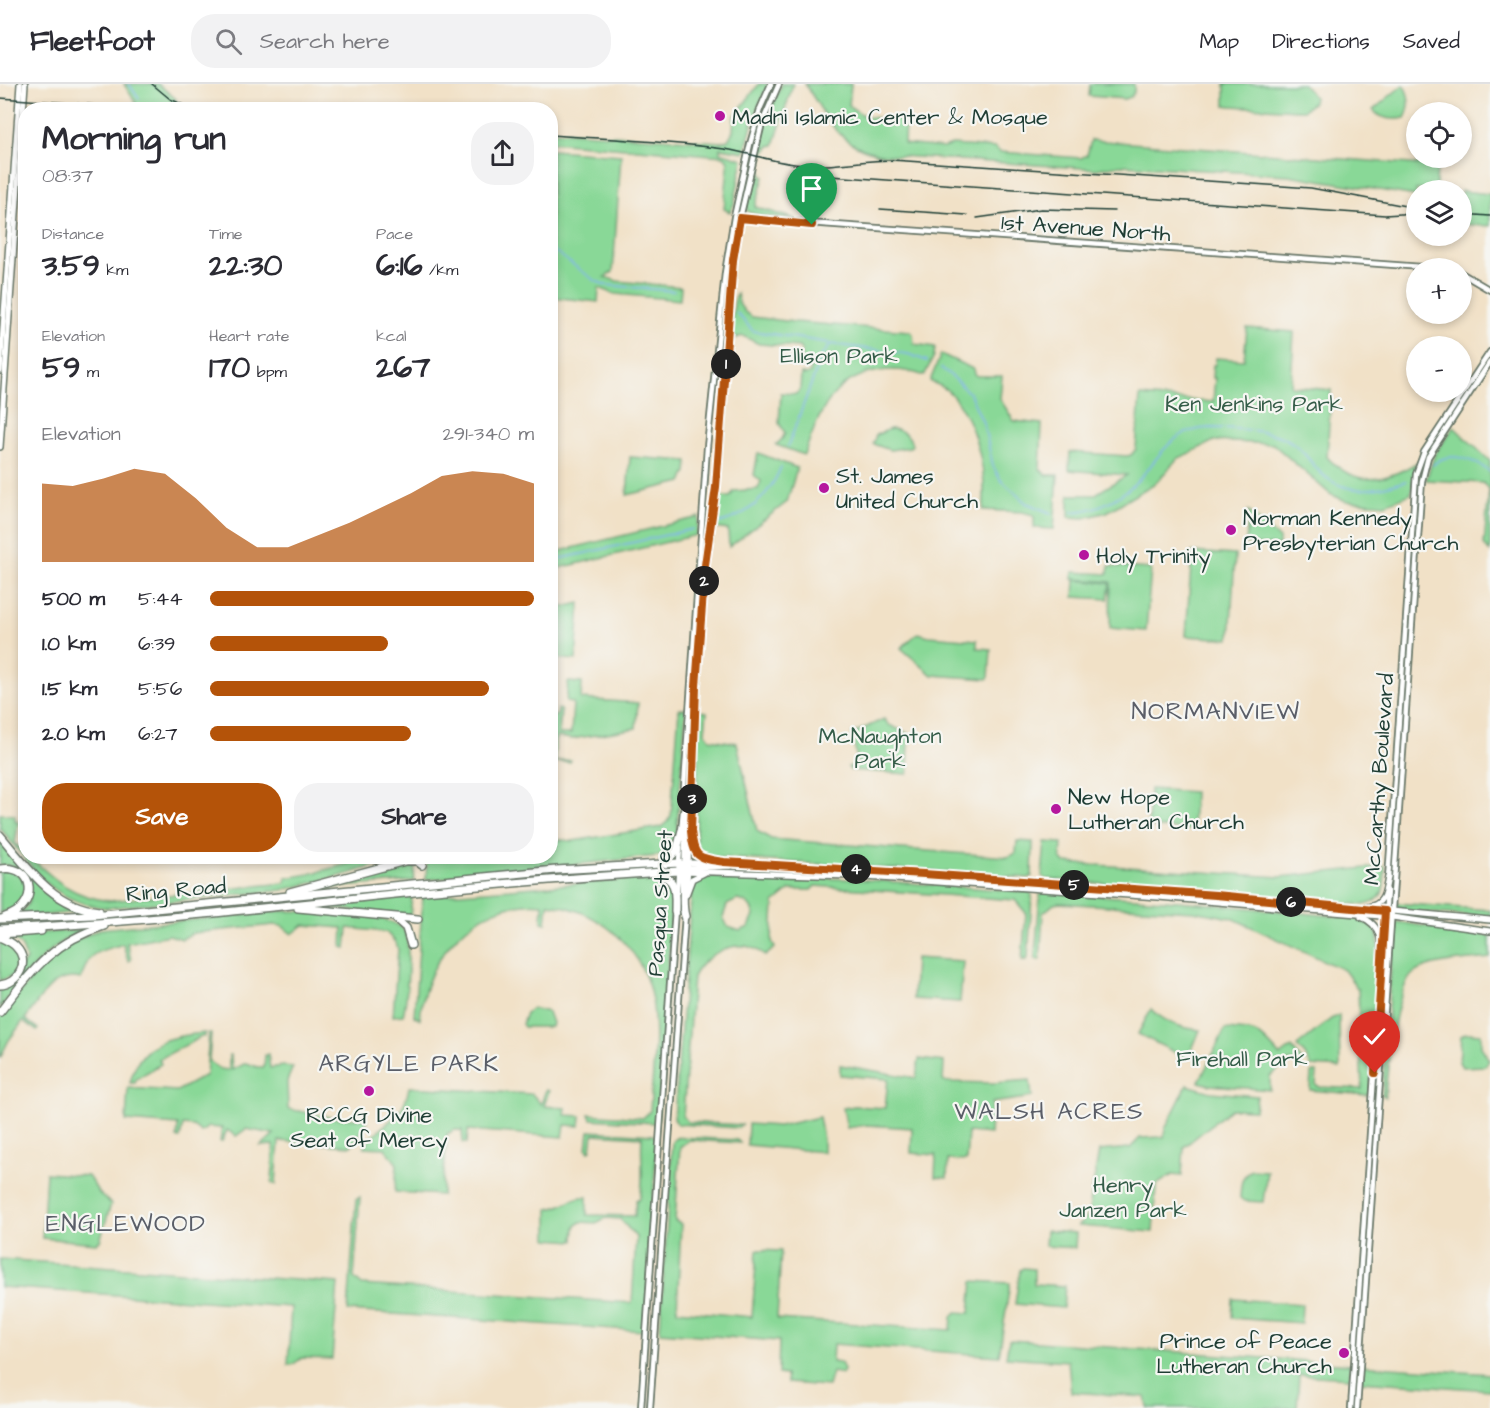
<!DOCTYPE html>
<html lang="en">
<head>
<meta charset="utf-8">
<style>
	:root { --surface:#fff; --page:#f2f2f3; --text:#2b2b33; --muted:#7c7c81; --line:#e1e1e2; --accent:#b45309 }
	body { margin:0; font-family:"Architects Daughter",sans-serif; background:var(--page); color:var(--text); height:100vh; display:flex; flex-direction:column; font-size:22px; white-space:nowrap }
	* { box-sizing:border-box; margin:0 }
	p { font-size:20px; color:var(--muted) }
	.icon { flex:none; width:33px; height:33px; fill:none; stroke:currentColor; stroke-width:2; stroke-linecap:round; stroke-linejoin:round }
	.map { position:relative; flex:1; overflow:hidden }
	.side { position:absolute; left:18px; top:18px; width:540px; height:762px; display:flex; flex-direction:column; background:var(--surface); border-radius:24px; box-shadow:0 3px 9px #0003 }
	.side>* { flex:none }
	.buttons { position:absolute; left:1406px; top:18px; display:grid; gap:12px }
	.buttons a { display:grid; place-items:center; width:66px; height:66px; border-radius:50%; background:var(--surface); box-shadow:0 3px 9px #0003; font-size:30px }
	.pin { position:absolute; display:grid; place-items:center; width:51px; height:51px; color:#fff; margin:-62px -26px; border-radius:50% 50% 50% 0; rotate:-45deg; box-shadow:0 0 6px #0007 }
	.pin .icon { rotate:45deg }
	.km { position:absolute; width:30px; height:30px; margin:-15px; border-radius:50%; background:#222; color:#fff; font-size:16px; line-height:30px; text-align:center }
	.round { display:grid; place-items:center; flex:none; width:63px; height:63px; border-radius:24px; background:var(--page) }
	.summary { display:flex; align-items:center; justify-content:space-between; height:102px; padding:0 24px }
	h1 { font-size:33px; font-weight:700; line-height:45px }
	.figures { display:grid; grid-template-columns:repeat(3,1fr); gap:9px; height:102px; padding:6px 24px }
	.figures div { display:grid; align-content:center }
	.figures b { font-size:30px; font-weight:700 }
	.figures small { font-size:16px; font-weight:400 }
	.figures p { font-size:16px }
	.chart { height:168px; padding:12px 24px }
	.chart p { display:flex; justify-content:space-between }
	.chart svg { width:100%; height:108px; margin-top:6px; fill:var(--accent); opacity:.7 }
	.action { display:flex; gap:12px; margin-top:auto; padding:12px 24px }
	.action a { flex:1; height:69px; border-radius:24px; background:var(--accent); color:#fff; font-size:24px; font-weight:700; line-height:69px; text-align:center }
	.action a+a { background:var(--page); color:var(--text) }
	ul { padding:0 24px; list-style:none; font-size:20px }
	li { display:grid; grid-template-columns:96px 72px 1fr; align-items:center; height:45px }
	li i { height:15px; border-radius:8px; background:var(--accent) }
	header { display:flex; align-items:center; gap:36px; box-sizing:border-box; height:84px; padding:0 30px; background:var(--surface); border-bottom:2px solid var(--line) }
	header strong { font-size:28px }
	nav { display:flex; gap:33px; margin-inline-start:auto; font-size:21px }
	.search { width:420px; height:54px; background:var(--page); display:flex; align-items:center; gap:15px; box-sizing:border-box; padding:0 21px; border-radius:24px; color:var(--muted); font-size:22px }
	.map>svg:first-child { display:block }
	.green { fill:#89d897; stroke:#548a66; stroke-width:1.5; fill-rule:evenodd }
	.lines { fill:none; stroke-linecap:round; stroke-linejoin:round }
	.stream { stroke:#84b3ef; stroke-width:1.5 }
	.secondary-casing { stroke:#687667; stroke-width:8 }
	.primary-casing { stroke:#687667; stroke-width:8 }
	.highway-casing { stroke:#687667; stroke-width:10 }
	.secondary { stroke:#fff; stroke-width:4.5 }
	.primary { stroke:#fff; stroke-width:5 }
	.highway { stroke:#fff; stroke-width:7 }
	.rail { stroke:#1f3d34; stroke-width:1.5 }
	.route-casing { stroke:#fff; stroke-width:12 }
	.route { stroke:#b45309; stroke-width:8 }
	.poi-dot { fill:#b5179e; stroke:#f6f6f2; stroke-width:2 }
	.labels { text-anchor:middle; stroke-width:4.5; stroke-linejoin:round; paint-order:stroke }
	.poi-label { font-size:22px; fill:#1f3d34; stroke:#f6f6f2; text-anchor:start }
	.street-label { font-size:22px; fill:#1f3d34; stroke:#f6f6f2 }
	.park-label { font-size:22px; fill:#345c48; stroke:#f6f6f2 }
	.neighbourhood-label { font-size:24px; letter-spacing:1.5px; fill:#5a5e68; stroke:#f6f6f2 }
</style>
</head>
<body>
<header>
<strong>Fleetfoot</strong>
<div class="search"><svg class="icon" aria-label="search" viewBox="0 0 24 24"><circle cx="10" cy="10" r="6"/><path d="M15 15l6 6"/></svg>Search here</div>
<nav><a>Map</a><a>Directions</a><a>Saved</a></nav>
</header>
<div class="map">
<svg width="1490" height="1324" viewBox="0 0 1490 1324">
	<rect width="100%" height="100%" fill="#f6f6f2"/>
	<filter id="ink" filterUnits="userSpaceOnUse"><feTurbulence type="fractalNoise" baseFrequency=".0167" numOctaves="2"/><feDisplacementMap in="SourceGraphic" scale="12" xChannelSelector="R" yChannelSelector="G"/><feConvolveMatrix kernelMatrix="1 2 1 2 8 2 1 2 1" color-interpolation-filters="sRGB"/></filter>
	<filter id="wash" filterUnits="userSpaceOnUse"><feTurbulence type="fractalNoise" baseFrequency=".008" numOctaves="4" result="noise"/><feDisplacementMap in="SourceGraphic" scale="24" xChannelSelector="R" yChannelSelector="G"/><feGaussianBlur stdDeviation="1.35" result="paint"/><feColorMatrix in="noise" values="0 0 0 0 0 0 0 0 0 0 0 0 0 0 0 0 0 1.4 0 .05"/><feComposite in="paint" operator="in"/></filter>
	<g filter="url(#wash)">
		<rect width="100%" height="100%" fill="#f1e1c7"/>
		<!-- green -->
		<g class="green">
			<polygon points="124,0 158,0 176,15 174,25 129,25 136,19"/>
			<polygon points="759,0 768,0 754,33 745,68 720,64 720,68 743,75 734,120 730,128 724,125 728,82 728,77 724,72 551,58 551,47 721,58 728,56 733,47 734,33"/>
			<polygon points="782,0 793,0 774,61 770,62 761,72 757,71 767,33"/>
			<path d="M805 0H851L849 22 866 33 905 36 904 60 944 64 952 61 995 64 1000 68 1081 74 1087 71 1091 56 1437 82 1436 102 1448 106H1416V112L1288 91 1121 81 1097 85 885 71C838 63 829 37 805 0Z"/>
			<polygon points="1090,0 1134,0 1134,8 1131,13 1125,15 1089,12"/>
			<polygon points="1225,0 1303,0 1314,13 1313,18 1304,26 1297,26 1231,22 1225,21"/>
			<path d="M1403 1C1410 10 1411 24 1405 34 1394 36 1381 36 1373 26Z"/>
			<polygon points="551,66 621,71 613,188 605,193 617,197 681,203 680,216 615,210 599,204 598,218 551,213"/>
			<polygon points="756,78 760,79 762,92 764,93 755,123 796,135 764,132 748,128 746,123"/>
			<polygon points="1461,107 1490,110 1490,142 1461,140"/>
			<path d="M737 210 739 220 745 228 752 233 795 238 910 247 913 250 914 260 935 263 934 272 924 292C896 281 859 285 836 308 820 325 812 350 804 371L776 361 782 355 785 349 779 339 781 309 796 310 800 306 801 290 806 291 810 289 811 283 809 279H802V267L799 263 759 260 743 252 729 256 735 213Z"/>
			<path d="M1247 244 1294 248 1291 302 1331 306 1327 373C1355 403 1383 399 1416 379L1411 410 1385 420 1346 417 1330 410 1273 360 1214 357 1177 375 1157 398 1107 428 1084 434 1069 433V411H1094L1127 391 1069 386 1070 368 1127 372 1131 371 1136 365 1140 312C1164 314 1189 316 1213 318L1215 294H1212L1213 281H1215L1216 274 1244 276Z"/>
			<path d="M941 270 973 285 974 290 977 292H1002L1000 315 1014 337 1042 340 1040 385 1046 391H1058L1054 445 1034 444V431L1022 428 983 426C988 388 975 333 947 306 942 302 935 300 930 297Z"/>
			<polygon points="1454,343 1490,377 1490,468 1484,461 1489,406 1483,399 1426,396 1435,369"/>
			<path d="M890 345C901 345 910 350 912 361L910 363 890 366 873 360 876 351Z"/>
			<polygon points="758,369 797,384 787,418 729,463 728,446 715,444 718,413 730,413 734,407 758,405 761,397 754,391"/>
			<polygon points="630,373 688,377 687,388 682,398 627,411"/>
			<polygon points="1248,427 1279,455 1279,462 1246,460"/>
			<polygon points="699,433 697,451 551,486 551,464 556,468"/>
			<polygon points="1192,468 1235,471 1230,555 1186,552"/>
			<polygon points="1109,482 1151,485 1146,547 1110,544 1111,498 1072,495 1073,488 1108,490"/>
			<polygon points="1075,496 1110,499 1108,515 1074,513"/>
			<polygon points="580,519 576,576 551,574 551,526"/>
			<polygon points="918,549 929,552 977,556 977,564 991,565 989,593 987,595 932,591 901,564"/>
			<polygon points="568,598 582,599 581,615 638,619 636,644 572,655 557,653 555,657 555,677 571,676 570,678 551,678 553,646 551,646 551,631 553,633 557,631 558,625 561,626 559,650 571,650 573,619 566,618"/>
			<polygon points="679,625 686,625 676,757 672,769 667,771 426,796 427,773 550,772 551,755 573,757 661,743 667,738 671,732"/>
			<polygon points="698,627 707,628 705,648 710,655 737,659 757,747 771,755 1008,773 1016,769 1017,757 1033,758 1032,792 1029,794 711,773 699,769 696,762"/>
			<polygon points="884,635 889,641 909,650 908,690 850,686 848,683 858,680 852,650"/>
			<polygon points="1150,705 1194,708 1192,746 1148,743"/>
			<path d="M0 730 15 731V737L18 738V740L15 759 25 769 26 772 30 773C56 797 73 813 110 817L285 799 286 794 309 790 374 773H403L348 790 283 806 107 824C50 818 34 785 0 744Z"/>
			<path d="M0 755 53 813 64 819 86 827 48 831 13 832C29 825 32 816 28 801 27 794 26 788 19 784 13 781 7 781 0 781Z"/>
			<path d="M1045 758 1062 759 1061 774 1065 779 1280 793 1385 782C1384 801 1387 817 1364 821L1046 795 1042 792Z"/>
			<polygon points="404,780 415,781 414,797 317,805"/>
			<path d="M8 786C11 788 18 789 21 792 25 795 26 800 26 805 25 820 13 825 0 829V787Z"/>
			<path d="M711 792 855 795 1030 808 1032 811 1028 873 1026 876H1022L1026 829 1015 816 815 802 811 806H790L774 819 772 857 775 864 765 872C744 849 704 869 693 893L683 1032 688 1038 742 1041 738 1044 677 1040 674 1034 692 804 695 797ZM737 816C746 817 752 822 754 832L749 843 740 847 728 843 723 833 727 821Z"/>
			<path d="M648 794 667 796 673 809 658 1035 655 1039 591 1035 589 1030 643 1034 650 1027C654 961 670 889 607 843 589 830 570 822 548 820L546 839 542 838 543 820C476 814 424 872 420 935L414 932 423 812Z"/>
			<polygon points="1046,808 1178,817 1354,834 1370,841 1377,848 1379,861 1378,906 1370,1009 1367,1011 1310,1006 1311,989 1313,988 1317,988 1316,1001 1320,1003 1362,1005 1358,905 1344,886 1232,834 1193,827 1059,819 1054,820 1043,829 1040,876 1038,876 1035,873 1040,811"/>
			<polygon points="412,812 410,834 317,822 324,821"/>
			<polygon points="1396,819 1490,826 1490,833 1402,827 1398,825"/>
			<path d="M280 827C303 827 389 828 403 845 412 855 407 917 403 931L393 932 398 865 396 859 386 848 348 844 346 864 342 863 343 844 304 841 292 850 282 842 274 841 193 849 182 855 169 851 127 859 131 876 128 877 123 860C95 869 90 865 81 895 52 888 41 915 25 935L38 945 37 947 23 937 9 956 0 974V932L42 882 64 861 100 845Z"/>
			<path d="M1398 838 1490 852V874C1468 877 1432 877 1414 889 1395 902 1387 989 1385 1013L1382 1011 1394 840Z"/>
			<path d="M81 846C42 867 27 890 0 924V903H5L26 876C24 865 21 860 11 853L12 851Z"/>
			<path d="M0 856C22 864 26 892 0 896Z"/>
			<polygon points="915,874 963,877 960,918 913,915"/>
			<polygon points="532,924 548,928 552,939 551,943 524,943 522,940 526,929"/>
			<path d="M1151 925C1166 939 1180 944 1200 946L1188 975 1138 950Z"/>
			<polygon points="1339,931 1340,984 1311,982 1305,971 1297,962 1331,935"/>
			<path d="M1225 945C1259 948 1257 946 1280 972L1292 963 1303 978 1289 977 1270 992V1006L1210 1001 1199 998Z"/>
			<path d="M205 949V953L203 952 159 975 161 980 136 995 135 999H130C139 958 168 952 205 949Z"/>
			<polygon points="209,949 211,949 209,977 220,985 229,986 229,971 231,971 232,986 246,979 257,983 264,983 265,971 268,970 270,984 282,982 293,983 287,997 288,1025 335,1034 365,1035 367,1038 366,1041 351,1062 279,1057 276,1100 272,1099 274,1061 261,1062 274,1050 246,1045 236,1052 227,1046 222,1058 220,1058 222,1044 208,1043 201,1048 193,1042 183,1041 180,1054 177,1054 178,1041 126,1037 128,1004 177,1007 206,991"/>
			<polygon points="1467,949 1481,950 1481,962 1489,976 1485,982 1462,983 1459,978 1461,952"/>
			<polygon points="919,975 944,978 943,997 949,998 993,999 1030,996 1032,1013 992,1019 990,1050 968,1048 966,1077 948,1076 947,1094 935,1093 936,1071 911,1069 912,1044 867,1041 847,1044 843,1024 854,1022 885,1024 888,995 840,991 840,981 916,994"/>
			<polygon points="1187,1001 1211,1008 1257,1012 1255,1026 1231,1025 1184,1063 1182,1092 1172,1091 1156,1101 1153,1148 1078,1142 1088,1132 1099,1067 1130,1064 1140,1054 1164,1053 1165,1045"/>
			<path d="M409 1003 532 1010 541 1020 546 1006 549 1007 544 1022 566 1024 565 1031 581 1032 580 1042 565 1041 563 1053 468 1046 467 1059H463L462 1046H454L447 1050 442 1111 395 1108 397 1080 385 1064 364 1063C380 1037 403 1039 409 1003Z"/>
			<polygon points="819,1033 823,1055 823,1068 747,1061 748,1040 779,1042"/>
			<path d="M589 1047 653 1051 657 1054 645 1247 348 1227 356 1116 360 1113 354 1194 362 1201 632 1219 636 1153 620 1135 606 1134 596 1139 580 1138 575 1143 574 1157 548 1155V1125C566 1123 570 1112 587 1113V1131L635 1132 636 1116 640 1114C645 1092 640 1074 642 1053L593 1050 591 1066 589 1067 587 1065Z"/>
			<polygon points="678,1053 737,1056 740,1059 689,1056 680,1063 675,1137 681,1140 677,1226 752,1233 757,1166 781,1167 777,1235 951,1246 952,1233 956,1228 970,1229 973,1197 1010,1199 999,1272 833,1260 832,1278 841,1279 844,1286 842,1290 832,1288 828,1302 787,1299 786,1291 778,1290 779,1257 660,1248 672,1058 674,1055"/>
			<path d="M1251 1086 1267 1087 1263 1118 1244 1117 1240 1114C1241 1102 1240 1093 1251 1086Z"/>
			<polygon points="46,1089 88,1092 99,1109 111,1120 100,1157 96,1159 42,1154"/>
			<polygon points="1046,1147 1076,1149 1075,1164 1045,1162"/>
			<polygon points="0,1175 338,1199 332,1275 302,1274 292,1281 288,1281 291,1223 0,1203"/>
			<polygon points="1023,1184 1034,1185 1034,1200 1065,1202 1063,1224 1015,1220 1020,1186"/>
			<polygon points="1233,1215 1302,1220 1301,1239 1232,1234"/>
			<polygon points="1009,1256 1350,1280 1350,1294 1299,1291 1297,1324 1148,1324 1146,1313 1071,1308 1068,1277 1006,1273"/>
			<polygon points="1361,1281 1490,1290 1490,1306 1360,1297"/>
		</g>
		<g class="lines">
			<!-- stream -->
			<g class="stream">
				<polyline points="129,0 139,15"/>
				<polyline points="550,164 594,196 605,201 674,207"/>
				<polyline points="737,229 753,247 829,259"/>
				<polyline points="941,284 954,294 970,310 984,341 993,382 1000,395 1026,419 1051,429"/>
				<polyline points="788,362 822,271 831,260 908,270 927,277"/>
				<path d="M1433 381C1449 365 1475 376 1490 388"/>
				<path d="M1072 428C1095 426 1116 417 1133 401 1161 376 1166 345 1211 344 1231 344 1271 346 1288 356 1301 363 1307 374 1317 385 1342 413 1375 407 1406 397"/>
				<path d="M718 439C748 432 769 412 781 383"/>
				<polyline points="550,477 693,445"/>
			</g>
		</g>
	</g>
	<g filter="url(#ink)">
		<g class="lines">
			<defs>
				<g id="secondary">
					<polyline points="739,134 1436,184"/>
					<polyline points="1461,189 1490,206"/>
					<polyline points="683,718 707,363 725,189 734,133 750,60 760,25 771,0"/>
					<polyline points="681,748 683,727"/>
					<polyline points="1388,795 1416,390 1424,368 1490,268"/>
					<polyline points="687,805 701,526 705,481 716,403 720,361 733,176 740,134 762,39 779,0"/>
					<polyline points="677,808 680,763"/>
					<polyline points="1383,863 1387,806"/>
					<polyline points="641,1324 675,825"/>
					<polyline points="650,1324 685,831"/>
					<polyline points="1351,1324 1381,890"/>
					<polyline points="1357,1324 1422,397 1428,373 1490,278"/>
				</g>
				<g id="primary">
					<polyline points="0,287 20,0"/>
					<polyline points="0,363 25,0"/>
					<polyline points="683,717 685,729 685,781"/>
					<path d="M691 747C693 763 693 773 710 776"/>
					<polyline points="679,779 748,779 924,790 1216,811 1490,836"/>
					<polyline points="685,784 730,782"/>
					<polyline points="681,787 850,792 1158,813 1392,833 1490,847"/>
					<polyline points="686,811 692,795 704,789"/>
					<path d="M1368 823C1385 820 1385 808 1388 793"/>
					<path d="M1361 833C1387 842 1381 870 1381 893"/>
				</g>
				<g id="highway">
					<path d="M0 751C27 783 53 823 99 827"/>
					<path d="M663 777C678 772 678 760 682 746"/>
					<path d="M0 785C36 779 40 823 5 833"/>
					<path d="M659 791C678 794 675 812 675 828"/>
					<polyline points="290,808 405,777 417,777 422,781"/>
					<polyline points="298,824 418,835"/>
					<path d="M0 835 93 831 556 786 679 779C688 790 680 816 685 832"/>
					<polyline points="396,835 406,844 411,861"/>
					<path d="M0 845C114 840 226 828 339 816 452 803 566 794 679 787"/>
					<polyline points="0,850 41,847"/>
					<path d="M0 853C5 856 12 858 16 863 31 878 18 900 0 901"/>
					<path d="M0 928C32 887 52 858 104 842"/>
				</g>
			</defs>
			<!-- secondary casing -->
			<use href="#secondary" class="secondary-casing"/>
			<!-- primary casing -->
			<use href="#primary" class="primary-casing"/>
			<!-- highway casing -->
			<use href="#highway" class="highway-casing"/>
			<!-- secondary -->
			<use href="#secondary" class="secondary"/>
			<!-- primary -->
			<use href="#primary" class="primary"/>
			<!-- highway -->
			<use href="#highway" class="highway"/>
			<!-- rail -->
			<g class="rail">
				<polyline points="152,0 170,15 195,26"/>
				<polyline points="0,14 167,26"/>
				<path d="M550 51C608 55 667 57 724 65 752 69 777 80 805 81 834 83 862 76 892 76L1311 104 1416 124"/>
				<polyline points="809,88 830,92 1385,131 1416,129"/>
				<polyline points="880,125 967,131"/>
				<polyline points="1461,130 1490,132"/>
				<polyline points="977,134 1041,125 1114,127"/>
			</g>
		</g>
	</g>
	<g class="lines" filter="url(#ink)">
		<defs>
			<path id="route" d="M812 141 740 134 733 176 716 403 705 481 696 603 691 747C694 775 698 774 724 778L924 790 1216 811 1385 827 1375 989"/>
		</defs>
		<!-- route casing -->
		<use href="#route" class="route-casing"/>
		<!-- route -->
		<use href="#route" class="route"/>
	</g>
	<!-- markers -->
	<g class="poi-dot">
		<circle cx="720" cy="32" r="6"/>
		<circle cx="824" cy="404" r="6"/>
		<circle cx="1231" cy="446" r="6"/>
		<circle cx="1084" cy="471" r="6"/>
		<circle cx="1056" cy="725" r="6"/>
		<circle cx="369" cy="1007" r="6"/>
		<circle cx="1344" cy="1269" r="6"/>
	</g>
	<g class="labels">
		<!-- poi labels -->
		<g class="poi-label">
			<text x="732" y="40">Madni Islamic Center &amp; Mosque</text>
			<text x="836" y="399">St. James<tspan x="836" dy="25">United Church</tspan></text>
			<text x="1243" y="441">Norman Kennedy<tspan x="1243" dy="25">Presbyterian Church</tspan></text>
			<text x="1096" y="479">Holy Trinity</text>
			<text x="1068" y="720">New Hope<tspan x="1068" dy="25">Lutheran Church</tspan></text>
			<text x="369" y="1038" text-anchor="middle">RCCG Divine<tspan x="369" dy="25">Seat of Mercy</tspan></text>
			<text x="1332" y="1264" text-anchor="end">Prince of Peace<tspan x="1332" dy="25">Lutheran Church</tspan></text>
		</g>
		<!-- street labels -->
		<g class="street-label">
			<text transform="translate(1086 143) rotate(4)" y="8">1st Avenue North</text>
			<text transform="translate(1378 695) rotate(-86)" y="8">McCarthy Boulevard</text>
			<text transform="translate(176 805) rotate(-5)" y="8">Ring Road</text>
			<text transform="translate(659 819) rotate(-86)" y="8">Pasqua Street</text>
		</g>
		<!-- park labels -->
		<g class="park-label">
			<text x="839" y="279">Ellison Park</text>
			<text x="1254" y="327">Ken Jenkins Park</text>
			<text x="880" y="659">McNaughton<tspan x="880" dy="25">Park</tspan></text>
			<text x="1242" y="982">Firehall Park</text>
			<text x="1123" y="1108">Henry<tspan x="1123" dy="25">Janzen Park</tspan></text>
		</g>
		<!-- neighbourhood labels -->
		<g class="neighbourhood-label">
			<text x="1216" y="635">NORMANVIEW</text>
			<text x="409" y="987">ARGYLE PARK</text>
			<text x="1049" y="1035">WALSH ACRES</text>
			<text x="126" y="1147">ENGLEWOOD</text>
		</g>
	</g>
</svg>
<div class="buttons">
<a><svg class="icon" aria-label="locate" viewBox="0 0 24 24"><circle cx="12" cy="12" r="6"/><path d="M12 2v4M12 18v4M2 12h4M18 12h4"/></svg></a>
<a><svg class="icon" aria-label="layers" viewBox="0 0 24 24"><path d="M12 4l9 5-9 5-9-5zM3 14l9 5 9-5"/></svg></a>
<a>+</a>
<a>−</a>
</div>
<div class="pin" style="left:812px;top:141px;background:#1e9e55"><svg class="icon" aria-label="arrive" viewBox="0 0 24 24"><path d="M6 21V4h12l-3 4 3 4H6"/></svg></div>
<div class="pin" style="left:1375px;top:989px;background:#d93025"><svg class="icon" aria-label="check" viewBox="0 0 24 24"><path d="M5 12l5 5 9-10"/></svg></div>
<b class="km" style="left:726px;top:280px">1</b>
<b class="km" style="left:704px;top:497px">2</b>
<b class="km" style="left:692px;top:715px">3</b>
<b class="km" style="left:856px;top:785px">4</b>
<b class="km" style="left:1074px;top:801px">5</b>
<b class="km" style="left:1291px;top:818px">6</b>
<section class="side">
<div class="summary"><div><h1>Morning run</h1><p>08:37</p></div><a class="round"><svg class="icon" aria-label="share" viewBox="0 0 24 24"><path d="M12 15V3M7 8l5-5 5 5M5 13v7h14v-7"/></svg></a></div>
<div class="figures">
<div><p>Distance</p><b>3.59<small> km</small></b></div>
<div><p>Time</p><b>22:30</b></div>
<div><p>Pace</p><b>6:16<small> /km</small></b></div>
</div>
<div class="figures">
<div><p>Elevation</p><b>59<small> m</small></b></div>
<div><p>Heart rate</p><b>170<small> bpm</small></b></div>
<div><p>kcal</p><b>267</b></div>
</div>
<div class="chart"><p><span>Elevation</span>291–340 m</p>
<svg viewBox="0 0 160 44" preserveAspectRatio="none"><path d="M0 44V12L10 13L20 10L30 6L40 8L50 18L60 30L70 38L80 38L90 33L100 28L110 22L120 16L130 9L140 7L150 8L160 12V44z"/></svg>
</div>
<ul>
<li><b>500 m</b>5:44<i style="width:100%"></i></li>
<li><b>1.0 km</b>6:39<i style="width:55%"></i></li>
<li><b>1.5 km</b>5:56<i style="width:86%"></i></li>
<li><b>2.0 km</b>6:27<i style="width:62%"></i></li>
</ul>
<div class="action"><a>Save</a><a>Share</a></div>
</section>
</div>
</body>
</html>
